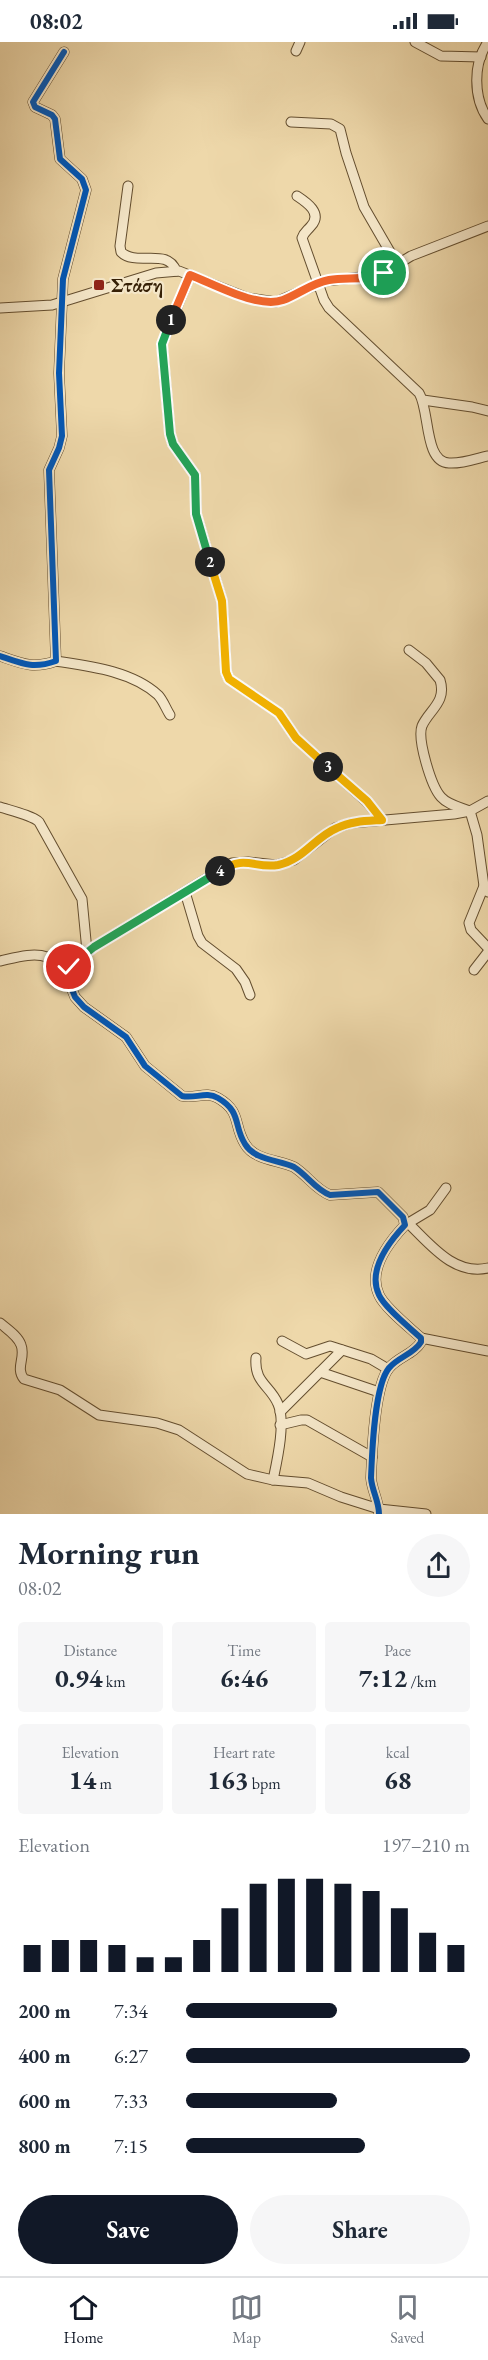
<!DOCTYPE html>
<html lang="en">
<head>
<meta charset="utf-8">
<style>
	:root { --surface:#fff; --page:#f6f6f7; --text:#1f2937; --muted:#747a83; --line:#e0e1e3; --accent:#111827 }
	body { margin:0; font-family:"EB Garamond",serif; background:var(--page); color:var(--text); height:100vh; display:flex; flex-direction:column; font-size:22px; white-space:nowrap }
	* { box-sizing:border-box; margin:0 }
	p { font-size:20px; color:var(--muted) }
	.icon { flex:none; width:33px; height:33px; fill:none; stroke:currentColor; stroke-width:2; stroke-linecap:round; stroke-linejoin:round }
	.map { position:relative; height:1472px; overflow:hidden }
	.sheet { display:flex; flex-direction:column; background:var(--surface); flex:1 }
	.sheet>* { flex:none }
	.pin { position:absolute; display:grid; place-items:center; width:51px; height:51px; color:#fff; margin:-26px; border:3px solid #fff; border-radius:50%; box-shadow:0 2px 6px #0007 }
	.km { position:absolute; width:30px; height:30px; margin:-15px; border-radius:50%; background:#222; color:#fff; font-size:16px; line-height:30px; text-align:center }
	.round { display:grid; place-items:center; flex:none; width:63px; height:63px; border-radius:32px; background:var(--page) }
	.headline { display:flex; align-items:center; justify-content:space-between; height:102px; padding:0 18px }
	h1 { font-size:33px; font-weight:700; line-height:45px }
	.figures { display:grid; grid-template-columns:repeat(3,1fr); gap:9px; height:102px; padding:6px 18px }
	.figures div { display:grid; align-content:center; border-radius:6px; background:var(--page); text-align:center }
	.figures b { font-size:26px; font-weight:700 }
	.figures small { font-size:16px; font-weight:400 }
	.figures p { font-size:16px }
	.chart { height:168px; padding:12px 18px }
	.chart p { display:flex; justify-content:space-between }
	.chart svg { width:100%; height:108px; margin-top:6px; stroke:var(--accent); stroke-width:6 }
	.cta { display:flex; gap:12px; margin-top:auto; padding:12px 18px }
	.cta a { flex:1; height:69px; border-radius:36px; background:var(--accent); color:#fff; font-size:24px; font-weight:700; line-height:69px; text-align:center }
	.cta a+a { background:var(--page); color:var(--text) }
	ul { padding:0 18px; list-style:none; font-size:20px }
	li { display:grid; grid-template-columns:96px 72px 1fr; align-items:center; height:45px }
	li i { height:15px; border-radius:8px; background:var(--accent) }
	.status { display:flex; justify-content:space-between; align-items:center; height:42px; padding:0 30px; background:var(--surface); direction:ltr }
	.status svg { height:16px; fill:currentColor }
	.tabs { display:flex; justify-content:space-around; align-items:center; height:84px; border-top:2px solid var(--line); background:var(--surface); font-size:16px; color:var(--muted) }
	.tabs a { display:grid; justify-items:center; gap:3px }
	.tabs .active { color:var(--accent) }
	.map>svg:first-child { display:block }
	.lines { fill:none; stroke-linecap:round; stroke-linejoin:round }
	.minor-casing { stroke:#644e2f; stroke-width:11 }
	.minor { stroke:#f4e6c8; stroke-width:9 }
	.cycleway-casing { stroke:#f4e6c8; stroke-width:10 }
	.cycleway { stroke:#0057b8; stroke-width:6 }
	.split-1-casing { stroke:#fff; stroke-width:12 }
	.split-2-casing { stroke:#fff; stroke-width:12 }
	.split-3-casing { stroke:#fff; stroke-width:12 }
	.split-4-casing { stroke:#fff; stroke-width:12 }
	.split-5-casing { stroke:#fff; stroke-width:12 }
	.split-1 { stroke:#f0652b; stroke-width:8 }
	.split-2 { stroke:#22a559; stroke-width:8 }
	.split-3 { stroke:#f5b400; stroke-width:8 }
	.split-4 { stroke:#f5b400; stroke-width:8 }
	.split-5 { stroke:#22a559; stroke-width:8 }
	.poi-dot { fill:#8f2418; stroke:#f4e6c8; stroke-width:2 }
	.labels { text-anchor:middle; stroke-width:4.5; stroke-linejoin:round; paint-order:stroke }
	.poi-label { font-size:20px; font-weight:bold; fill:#362006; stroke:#f4e6c8; text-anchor:start }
</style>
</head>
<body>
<div class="status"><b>08:02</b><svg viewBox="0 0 49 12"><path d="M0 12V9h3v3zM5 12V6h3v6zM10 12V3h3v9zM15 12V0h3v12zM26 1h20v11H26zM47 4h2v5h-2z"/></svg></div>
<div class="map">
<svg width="488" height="1472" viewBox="0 0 488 1472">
	<rect width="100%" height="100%" fill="#eed8aa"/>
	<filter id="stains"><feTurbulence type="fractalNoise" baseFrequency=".00333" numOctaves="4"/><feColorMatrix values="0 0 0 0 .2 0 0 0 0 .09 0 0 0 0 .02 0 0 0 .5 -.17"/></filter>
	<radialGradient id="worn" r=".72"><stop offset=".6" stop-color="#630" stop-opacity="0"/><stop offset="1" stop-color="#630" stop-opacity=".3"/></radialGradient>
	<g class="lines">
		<defs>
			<g id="minor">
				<polyline points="415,0 441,14 481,15"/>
				<path d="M488 0C473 21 473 56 488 77"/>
				<polyline points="296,9 300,0"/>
				<polyline points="291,80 331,82 340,87 346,111 364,165 397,222"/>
				<path d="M128 144 120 204 121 210C136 225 168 205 176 229"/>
				<path d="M297 154C306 160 323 171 311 184 307 189 304 190 302 196L324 258 329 266 419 351C430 369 424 420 449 421 461 422 475 417 487 414"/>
				<polyline points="190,233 162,302 170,392 173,402 195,433 196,472 222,559 226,630 229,637 279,671 296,696 367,760 382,778"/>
				<polyline points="0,266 52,263 156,231 179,229 248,256 276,260 325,239 380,233 411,214 488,184"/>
				<polyline points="423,358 472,365 488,369"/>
				<path d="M409 608 426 621 440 638C447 660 429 668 422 684 417 697 431 744 441 755 448 763 460 765 470 769L477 793 484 844 488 850"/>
				<path d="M0 614C23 622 33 627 56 619L49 428 59 406 62 394 59 331 63 237 86 148 82 137 60 117 55 77 52 73 35 65 33 60 64 10"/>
				<path d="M56 619C89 624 132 629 158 653 163 658 166 667 170 673"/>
				<path d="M0 765C9 768 34 774 39 780L82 857 87 909"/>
				<polyline points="484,844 469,881 471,888 488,906"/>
				<polyline points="185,850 198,894 202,901 236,927 245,940 250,953"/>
				<path d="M0 919C14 916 33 910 47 915 56 919 59 925 69 925L94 905 232 821 248 820 276 823 294 818 335 786 351 781 454 772 470 769 488 759"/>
				<path d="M63 925 75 955 84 965 126 995 145 1024 182 1054C195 1057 206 1049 218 1056 242 1070 233 1083 245 1102 254 1118 279 1118 294 1125 307 1133 316 1148 330 1153L378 1150 403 1175 405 1183C389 1200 367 1228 379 1253 385 1266 409 1285 421 1296V1300C414 1312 398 1315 389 1326 374 1344 372 1412 371 1436 372 1449 379 1459 379 1472"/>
				<polyline points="474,928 488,910"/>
				<path d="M408 1181C430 1202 454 1234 488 1226"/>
				<polyline points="405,1183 430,1168 446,1146"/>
				<path d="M0 1281C7 1287 18 1294 21 1303 26 1315 15 1326 24 1337L60 1348 99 1373 157 1381 179 1388 247 1432 273 1438 308 1441 341 1455 379 1467 426 1472"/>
				<polyline points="421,1296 488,1309"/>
				<polyline points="282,1299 306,1312 330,1304 371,1317 388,1327"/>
				<path d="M256 1316C254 1341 270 1343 278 1362 286 1380 277 1419 273 1438"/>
				<polyline points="320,1330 379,1350"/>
				<polyline points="280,1370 342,1308"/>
				<polyline points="280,1383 301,1378 307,1378 372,1415"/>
			</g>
		</defs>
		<!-- minor casing -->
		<use href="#minor" class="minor-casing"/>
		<!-- minor -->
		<use href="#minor" class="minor"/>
		<defs>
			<g id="cycleway">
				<path d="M0 614C23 622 33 627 56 619L49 428 59 406 62 394 59 331 63 237 86 148 82 137 60 117 55 77 52 73 35 65 33 60 64 10"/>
				<path d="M63 925 75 955 84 965 126 995 145 1024 182 1054C195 1057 206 1049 218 1056 242 1070 233 1083 245 1102 254 1118 279 1118 294 1125 307 1133 316 1148 330 1153L378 1150 403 1175 405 1183C389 1200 367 1228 379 1253 385 1266 409 1285 421 1296V1300C414 1312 398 1315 389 1326 374 1344 372 1412 371 1436 372 1449 379 1459 379 1472"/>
			</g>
		</defs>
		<!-- cycleway casing -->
		<use href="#cycleway" class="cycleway-casing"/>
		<!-- cycleway -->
		<use href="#cycleway" class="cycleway"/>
	</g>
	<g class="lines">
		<defs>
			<path id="split-1" d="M171 278 190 233C214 242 258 267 283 258 299 252 312 241 329 238 348 235 367 239 384 231"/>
			<polyline id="split-2" points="171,278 162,302 170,392 173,402 195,433 196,472 210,520"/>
			<polyline id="split-3" points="210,520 222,559 226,630 229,637 279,671 296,696 328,725"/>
			<path id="split-4" d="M220 829C246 812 254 827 278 823 303 818 315 795 337 786 351 779 367 779 382 778L367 759 328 725"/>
			<polyline id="split-5" points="69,925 94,905 220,829"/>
		</defs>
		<!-- split-1 casing -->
		<use href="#split-1" class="split-1-casing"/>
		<!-- split-2 casing -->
		<use href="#split-2" class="split-2-casing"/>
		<!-- split-3 casing -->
		<use href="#split-3" class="split-3-casing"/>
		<!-- split-4 casing -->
		<use href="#split-4" class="split-4-casing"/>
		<!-- split-5 casing -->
		<use href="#split-5" class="split-5-casing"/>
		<!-- split-1 -->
		<use href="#split-1" class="split-1"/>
		<!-- split-2 -->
		<use href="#split-2" class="split-2"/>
		<!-- split-3 -->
		<use href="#split-3" class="split-3"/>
		<!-- split-4 -->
		<use href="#split-4" class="split-4"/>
		<!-- split-5 -->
		<use href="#split-5" class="split-5"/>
	</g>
	<!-- markers -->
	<rect class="poi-dot" x="93" y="237" width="12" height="12" rx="3"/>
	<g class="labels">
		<!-- poi labels -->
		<g class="poi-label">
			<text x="111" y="250">Στάση</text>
		</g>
	</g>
	<rect width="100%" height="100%" filter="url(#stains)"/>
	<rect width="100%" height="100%" fill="url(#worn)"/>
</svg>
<div class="pin" style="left:384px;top:231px;background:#1e9e55"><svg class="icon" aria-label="arrive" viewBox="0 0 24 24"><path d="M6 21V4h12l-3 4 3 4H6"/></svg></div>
<div class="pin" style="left:69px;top:925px;background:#d93025"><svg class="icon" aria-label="check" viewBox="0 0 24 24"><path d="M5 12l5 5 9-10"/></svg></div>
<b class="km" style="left:171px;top:278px">1</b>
<b class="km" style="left:210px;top:520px">2</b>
<b class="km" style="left:328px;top:725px">3</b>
<b class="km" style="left:220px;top:829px">4</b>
</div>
<section class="sheet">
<div class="headline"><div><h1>Morning run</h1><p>08:02</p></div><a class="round"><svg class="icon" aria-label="share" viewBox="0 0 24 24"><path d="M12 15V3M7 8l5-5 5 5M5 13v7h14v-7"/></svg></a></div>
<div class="figures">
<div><p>Distance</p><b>0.94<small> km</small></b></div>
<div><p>Time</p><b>6:46</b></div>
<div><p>Pace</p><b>7:12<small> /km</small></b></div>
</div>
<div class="figures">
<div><p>Elevation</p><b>14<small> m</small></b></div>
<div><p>Heart rate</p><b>163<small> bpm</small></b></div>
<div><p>kcal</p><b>68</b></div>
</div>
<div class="chart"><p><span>Elevation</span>197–210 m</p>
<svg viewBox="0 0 160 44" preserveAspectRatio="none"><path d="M5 44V33M15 44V31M25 44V31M35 44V33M45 44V38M55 44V38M65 44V31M75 44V18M85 44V8M95 44V6M105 44V6M115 44V8M125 44V11M135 44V18M145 44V28M155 44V33"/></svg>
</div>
<ul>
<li><b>200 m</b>7:34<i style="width:53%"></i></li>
<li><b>400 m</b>6:27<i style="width:100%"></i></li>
<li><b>600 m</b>7:33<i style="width:53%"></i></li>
<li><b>800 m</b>7:15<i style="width:63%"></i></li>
</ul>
<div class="cta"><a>Save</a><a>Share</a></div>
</section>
<nav class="tabs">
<a class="active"><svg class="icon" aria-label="home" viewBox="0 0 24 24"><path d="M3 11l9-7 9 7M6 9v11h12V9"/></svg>Home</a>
<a><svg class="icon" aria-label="map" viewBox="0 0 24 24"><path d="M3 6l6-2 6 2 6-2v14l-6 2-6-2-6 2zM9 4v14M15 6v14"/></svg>Map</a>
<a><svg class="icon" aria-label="saved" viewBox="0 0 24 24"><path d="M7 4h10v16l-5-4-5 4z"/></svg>Saved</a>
</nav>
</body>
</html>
